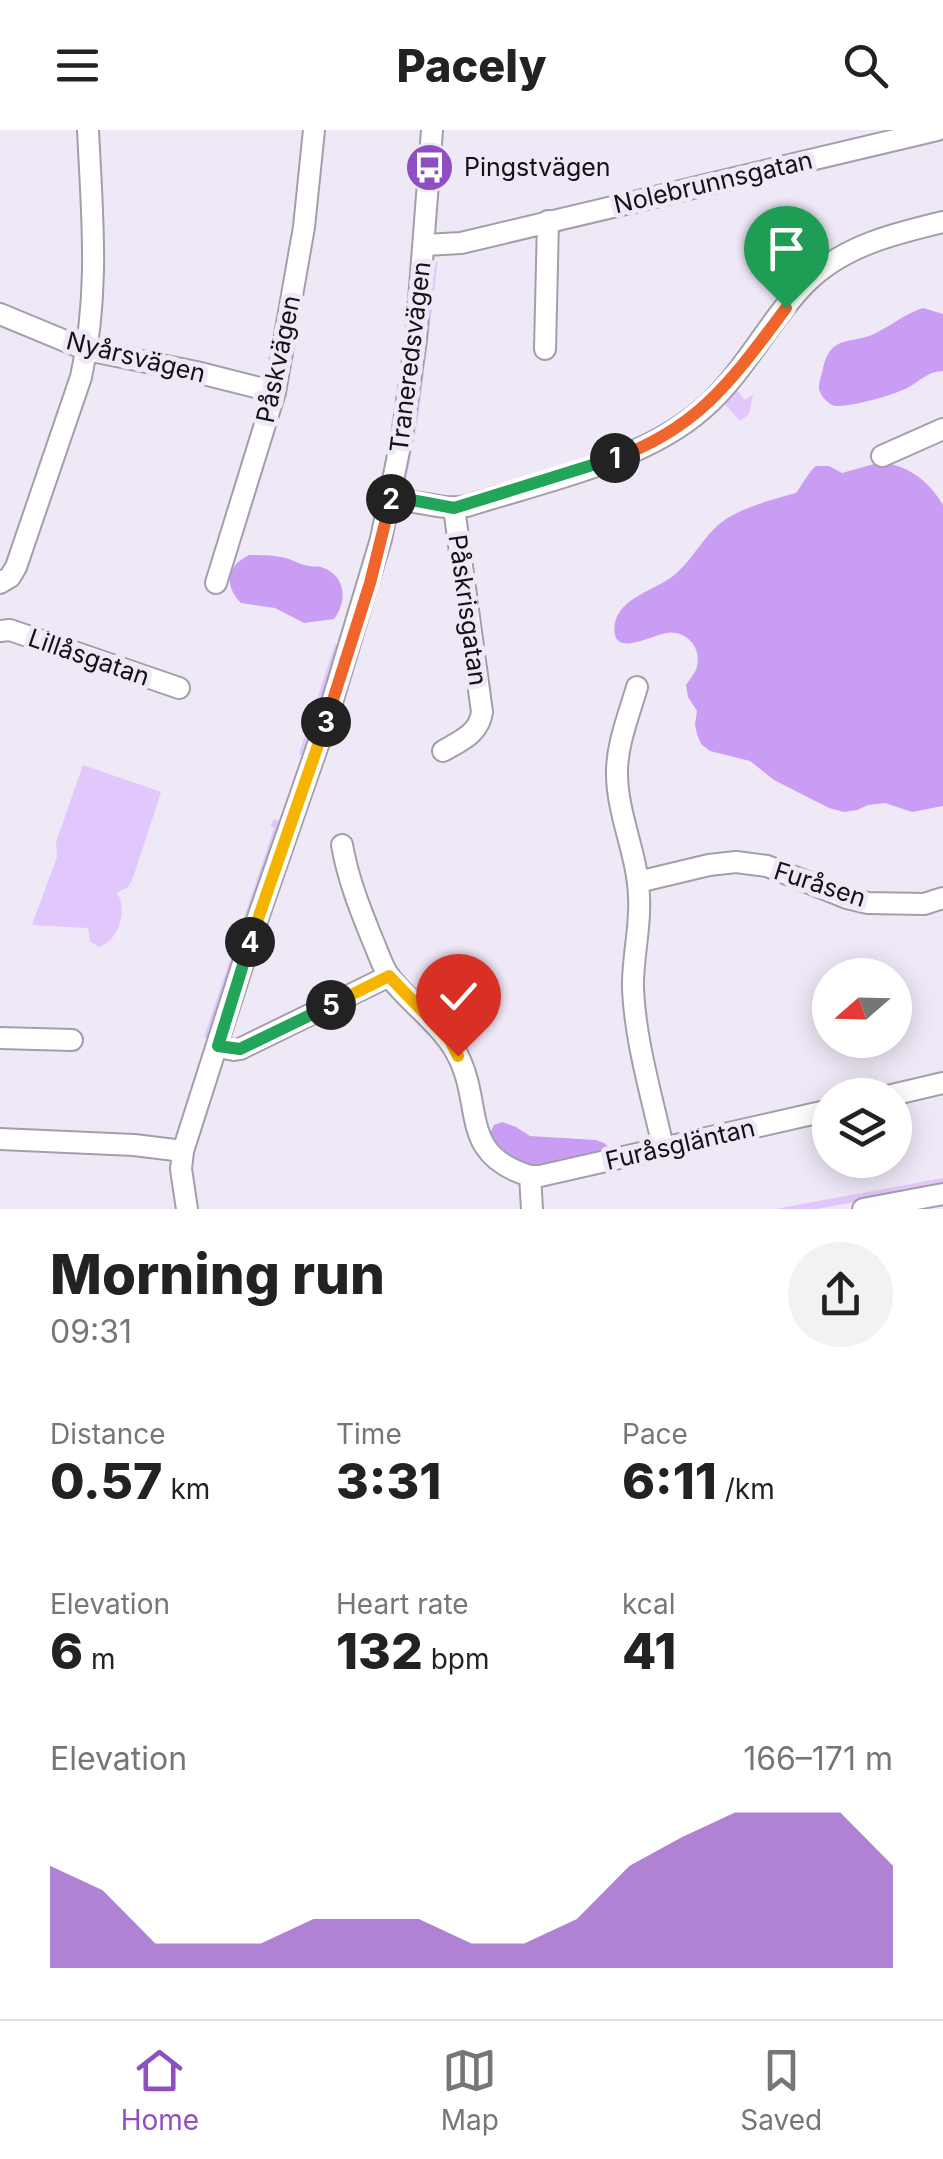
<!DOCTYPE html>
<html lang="en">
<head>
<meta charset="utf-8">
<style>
	:root { --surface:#fff; --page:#f2f2f2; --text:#222; --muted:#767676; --line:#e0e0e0; --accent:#904ec3 }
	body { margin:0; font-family:Inter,sans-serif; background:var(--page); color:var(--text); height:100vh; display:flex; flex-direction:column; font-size:38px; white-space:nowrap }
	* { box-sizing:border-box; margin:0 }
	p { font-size:32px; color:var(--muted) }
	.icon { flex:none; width:55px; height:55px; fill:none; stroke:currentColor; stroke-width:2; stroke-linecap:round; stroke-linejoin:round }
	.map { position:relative; height:1079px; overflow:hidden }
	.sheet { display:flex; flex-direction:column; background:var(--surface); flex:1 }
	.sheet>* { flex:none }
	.needle { width:65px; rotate:250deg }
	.controls { position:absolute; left:812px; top:828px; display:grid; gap:20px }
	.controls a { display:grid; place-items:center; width:100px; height:100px; border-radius:50%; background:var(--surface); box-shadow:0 5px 25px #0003; font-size:50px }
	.pin { position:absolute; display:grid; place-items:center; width:85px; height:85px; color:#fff; margin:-102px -42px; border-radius:50% 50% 50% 0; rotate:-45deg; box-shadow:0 0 10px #0007 }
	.pin .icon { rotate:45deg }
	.km { position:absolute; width:50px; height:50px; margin:-25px; border-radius:50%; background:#222; color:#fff; font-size:28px; line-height:50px; text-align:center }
	.round { display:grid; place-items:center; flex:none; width:105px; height:105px; border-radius:52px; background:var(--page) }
	.head { display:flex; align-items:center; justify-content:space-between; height:170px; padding:0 50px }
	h1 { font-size:55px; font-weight:800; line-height:75px }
	.figures { display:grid; grid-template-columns:repeat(3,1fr); gap:15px; height:170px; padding:10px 50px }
	.figures div { display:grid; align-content:center }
	.figures b { font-size:50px; font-weight:800 }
	.figures small { font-size:28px; font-weight:400 }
	.figures p { font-size:28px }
	.chart { height:280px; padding:20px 50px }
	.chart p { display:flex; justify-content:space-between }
	.chart svg { width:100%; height:180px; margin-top:10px; fill:var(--accent); opacity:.7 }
	header { display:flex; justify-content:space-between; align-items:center; height:130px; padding:0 50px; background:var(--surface); font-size:45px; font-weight:800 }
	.dock { display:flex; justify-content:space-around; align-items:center; height:140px; border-top:2px solid var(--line); background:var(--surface); font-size:28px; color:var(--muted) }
	.dock a { display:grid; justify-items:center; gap:5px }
	.dock .selected { color:var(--accent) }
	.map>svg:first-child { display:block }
	.green { fill:#e1c7fb }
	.forest { fill:#ca9df4 }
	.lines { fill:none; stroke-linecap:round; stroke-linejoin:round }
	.minor-casing { stroke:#a49eab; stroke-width:24 }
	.minor { stroke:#fff; stroke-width:20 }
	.split-1-casing { stroke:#fff; stroke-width:20 }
	.split-2-casing { stroke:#fff; stroke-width:20 }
	.split-3-casing { stroke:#fff; stroke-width:20 }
	.split-4-casing { stroke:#fff; stroke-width:20 }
	.split-5-casing { stroke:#fff; stroke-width:20 }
	.split-6-casing { stroke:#fff; stroke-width:20 }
	.split-1 { stroke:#f0652b; stroke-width:12 }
	.split-2 { stroke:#22a559; stroke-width:12 }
	.split-3 { stroke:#f0652b; stroke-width:12 }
	.split-4 { stroke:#f5b400; stroke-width:12 }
	.split-5 { stroke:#22a559; stroke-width:12 }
	.split-6 { stroke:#f5b400; stroke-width:12 }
	.labels { text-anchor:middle; stroke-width:10; stroke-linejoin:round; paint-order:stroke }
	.poi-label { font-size:25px; fill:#151217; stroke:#efe8f7; text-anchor:start }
	.street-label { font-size:25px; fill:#151217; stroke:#efe8f7 }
</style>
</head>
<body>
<header><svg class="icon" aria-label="menu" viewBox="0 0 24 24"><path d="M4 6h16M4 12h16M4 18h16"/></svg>Pacely<svg class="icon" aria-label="search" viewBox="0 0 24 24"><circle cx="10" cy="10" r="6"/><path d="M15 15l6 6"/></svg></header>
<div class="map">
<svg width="943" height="1079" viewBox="0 0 943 1079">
	<rect width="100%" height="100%" fill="#efe8f7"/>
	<!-- green -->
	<g class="green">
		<polygon points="438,130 419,282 405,356 402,350 430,144"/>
		<polygon points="735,258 745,270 753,264 749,284 740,291 723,272"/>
		<polygon points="335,514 340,515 303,626 299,624"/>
		<path d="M83 635 161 662 133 748 128 757 117 763C128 781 119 810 99 817L90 811 88 798 32 795 57 727 56 712Z"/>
		<polygon points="274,689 282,692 212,909 204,907 274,698 270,696"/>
		<polygon points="943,1048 943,1056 817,1079 775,1079"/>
	</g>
	<!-- forest -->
	<g class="forest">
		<path d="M923 178 943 184V241C928 241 922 250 909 257 895 265 851 277 835 276 829 275 821 266 819 260 818 254 822 244 823 238 831 203 853 215 876 203 892 195 906 183 923 178Z"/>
		<path d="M881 332C909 336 929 351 943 375V676L912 682 885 673 868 675 857 680 844 682 829 678 774 650 750 631 710 621 701 614 697 604 695 595 697 581 688 567 686 555C690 549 696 542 697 536 702 517 685 499 666 503 650 506 609 530 615 493 620 468 655 460 673 446 695 429 705 400 731 386 751 375 774 369 796 363 803 354 807 344 816 336H829L842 343Z"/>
		<path d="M249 425C263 425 276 425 289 429 295 431 299 434 305 435 310 437 316 436 321 437 346 445 348 470 334 489L304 493 275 478 241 473C224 456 226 436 249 425Z"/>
		<path d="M502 992 516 997 530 1006 596 1010 604 1013 612 1020C562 1033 526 1055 489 1005L494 995Z"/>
	</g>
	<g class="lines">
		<defs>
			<g id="minor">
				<polyline points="425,115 461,113 937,0"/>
				<polyline points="0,184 87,220 196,242 275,262"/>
				<polyline points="545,219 548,91"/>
				<polyline points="882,326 943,299"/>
				<path d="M390 370C417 369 441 381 467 376 539 353 634 333 693 287 741 251 765 194 806 153 843 116 893 104 943 92"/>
				<path d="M0 453 10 447 16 437 81 247C100 162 92 85 88 0"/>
				<polyline points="216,453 275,262 304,97 314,0"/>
				<polyline points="0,501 10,500 179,558"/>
				<path d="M637 557C629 585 616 616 617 646 618 687 638 726 639 767 641 798 632 828 633 859 635 910 652 967 663 1017"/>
				<path d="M443 621C460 611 479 604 482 582L454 378"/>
				<path d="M342 715C348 749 360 779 373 811 378 822 382 836 389 846 409 873 439 892 456 922 485 975 457 1024 530 1046L532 1079"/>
				<polyline points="638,752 709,735 736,732 767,736 847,768 868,773 924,774 943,768"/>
				<polyline points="0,908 72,910"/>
				<polyline points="218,917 234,920 240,919 389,846"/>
				<polyline points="892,965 943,953"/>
				<polyline points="0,1009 134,1015 183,1021"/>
				<polyline points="530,1046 540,1046 830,980"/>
				<polyline points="187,1079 181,1039 183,1021 253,802 327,589 381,409 402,306 416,209 432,0"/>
				<polyline points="863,1079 943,1064"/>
			</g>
		</defs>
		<!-- minor casing -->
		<use href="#minor" class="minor-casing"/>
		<!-- minor -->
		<use href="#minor" class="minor"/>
	</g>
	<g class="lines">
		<defs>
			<path id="split-1" d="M615 328C700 298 735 246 786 178"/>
			<polyline id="split-2" points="391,369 406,369 454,378 615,328"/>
			<polyline id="split-3" points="326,592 370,453 391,369"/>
			<polyline id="split-4" points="250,812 326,592"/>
			<polyline id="split-5" points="250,812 218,916 240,919 331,875"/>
			<polyline id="split-6" points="331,875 389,846 450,910 458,926"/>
		</defs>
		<!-- split-1 casing -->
		<use href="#split-1" class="split-1-casing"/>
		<!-- split-2 casing -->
		<use href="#split-2" class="split-2-casing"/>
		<!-- split-3 casing -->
		<use href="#split-3" class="split-3-casing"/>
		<!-- split-4 casing -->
		<use href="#split-4" class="split-4-casing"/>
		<!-- split-5 casing -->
		<use href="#split-5" class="split-5-casing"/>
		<!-- split-6 casing -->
		<use href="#split-6" class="split-6-casing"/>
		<!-- split-1 -->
		<use href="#split-1" class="split-1"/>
		<!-- split-2 -->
		<use href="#split-2" class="split-2"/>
		<!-- split-3 -->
		<use href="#split-3" class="split-3"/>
		<!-- split-4 -->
		<use href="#split-4" class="split-4"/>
		<!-- split-5 -->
		<use href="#split-5" class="split-5"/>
		<!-- split-6 -->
		<use href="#split-6" class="split-6"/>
	</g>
	<!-- icons -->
	<defs>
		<symbol id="bus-disc" viewBox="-11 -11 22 22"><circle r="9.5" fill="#904ec3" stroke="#efe8f7"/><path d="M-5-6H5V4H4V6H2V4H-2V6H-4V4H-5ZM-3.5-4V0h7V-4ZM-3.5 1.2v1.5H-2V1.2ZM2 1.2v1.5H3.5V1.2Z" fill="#fff"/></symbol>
	</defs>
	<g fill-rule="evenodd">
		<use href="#bus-disc" x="402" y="10" width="55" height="55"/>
	</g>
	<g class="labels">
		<!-- poi labels -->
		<g class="poi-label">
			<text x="464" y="46">Pingstvägen</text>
		</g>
		<!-- street labels -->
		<g class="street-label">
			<text transform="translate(713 52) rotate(-13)" y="9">Nolebrunnsgatan</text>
			<text transform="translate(136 227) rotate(14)" y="9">Nyårsvägen</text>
			<text transform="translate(410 227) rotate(-83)" y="9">Traneredsvägen</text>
			<text transform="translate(278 229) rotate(-78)" y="9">Påskvägen</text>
			<text transform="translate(468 480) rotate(82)" y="9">Påskrisgatan</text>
			<text transform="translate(89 527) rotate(19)" y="9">Lillåsgatan</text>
			<text transform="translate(820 754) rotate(18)" y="9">Furåsen</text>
			<text transform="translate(680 1014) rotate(-13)" y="9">Furåsgläntan</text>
		</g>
	</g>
</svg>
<div class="controls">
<a><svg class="needle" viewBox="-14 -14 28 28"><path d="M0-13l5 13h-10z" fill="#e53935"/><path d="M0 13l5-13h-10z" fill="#767676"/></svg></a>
<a><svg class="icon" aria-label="layers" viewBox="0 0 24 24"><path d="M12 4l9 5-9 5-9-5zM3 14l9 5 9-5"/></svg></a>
</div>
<div class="pin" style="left:786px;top:178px;background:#1e9e55"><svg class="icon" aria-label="arrive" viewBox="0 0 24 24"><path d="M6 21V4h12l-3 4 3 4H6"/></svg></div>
<div class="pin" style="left:458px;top:926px;background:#d93025"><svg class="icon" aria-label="check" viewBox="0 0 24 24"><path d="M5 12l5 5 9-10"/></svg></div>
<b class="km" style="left:615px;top:328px">1</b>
<b class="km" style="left:391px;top:369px">2</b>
<b class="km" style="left:326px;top:592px">3</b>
<b class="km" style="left:250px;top:812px">4</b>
<b class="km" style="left:331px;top:875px">5</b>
</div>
<section class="sheet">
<div class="head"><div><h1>Morning run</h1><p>09:31</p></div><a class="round"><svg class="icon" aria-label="share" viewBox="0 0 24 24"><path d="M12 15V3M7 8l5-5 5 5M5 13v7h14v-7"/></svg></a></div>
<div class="figures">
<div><p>Distance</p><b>0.57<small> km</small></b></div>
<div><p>Time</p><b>3:31</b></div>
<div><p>Pace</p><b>6:11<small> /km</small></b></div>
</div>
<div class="figures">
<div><p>Elevation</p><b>6<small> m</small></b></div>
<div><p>Heart rate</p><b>132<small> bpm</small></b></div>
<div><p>kcal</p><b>41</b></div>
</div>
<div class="chart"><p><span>Elevation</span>166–171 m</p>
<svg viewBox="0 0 160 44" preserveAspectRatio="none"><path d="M0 44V19L10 25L20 38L30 38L40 38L50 32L60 32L70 32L80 38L90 38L100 32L110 19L120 12L130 6L140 6L150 6L160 19V44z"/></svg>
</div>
</section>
<nav class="dock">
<a class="selected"><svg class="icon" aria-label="home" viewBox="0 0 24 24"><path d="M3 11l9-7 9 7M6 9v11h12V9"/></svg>Home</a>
<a><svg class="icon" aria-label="map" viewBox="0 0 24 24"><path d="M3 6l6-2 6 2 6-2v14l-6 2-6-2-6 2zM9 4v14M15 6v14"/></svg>Map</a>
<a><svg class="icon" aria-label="saved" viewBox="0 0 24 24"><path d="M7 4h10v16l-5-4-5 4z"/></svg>Saved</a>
</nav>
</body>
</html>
